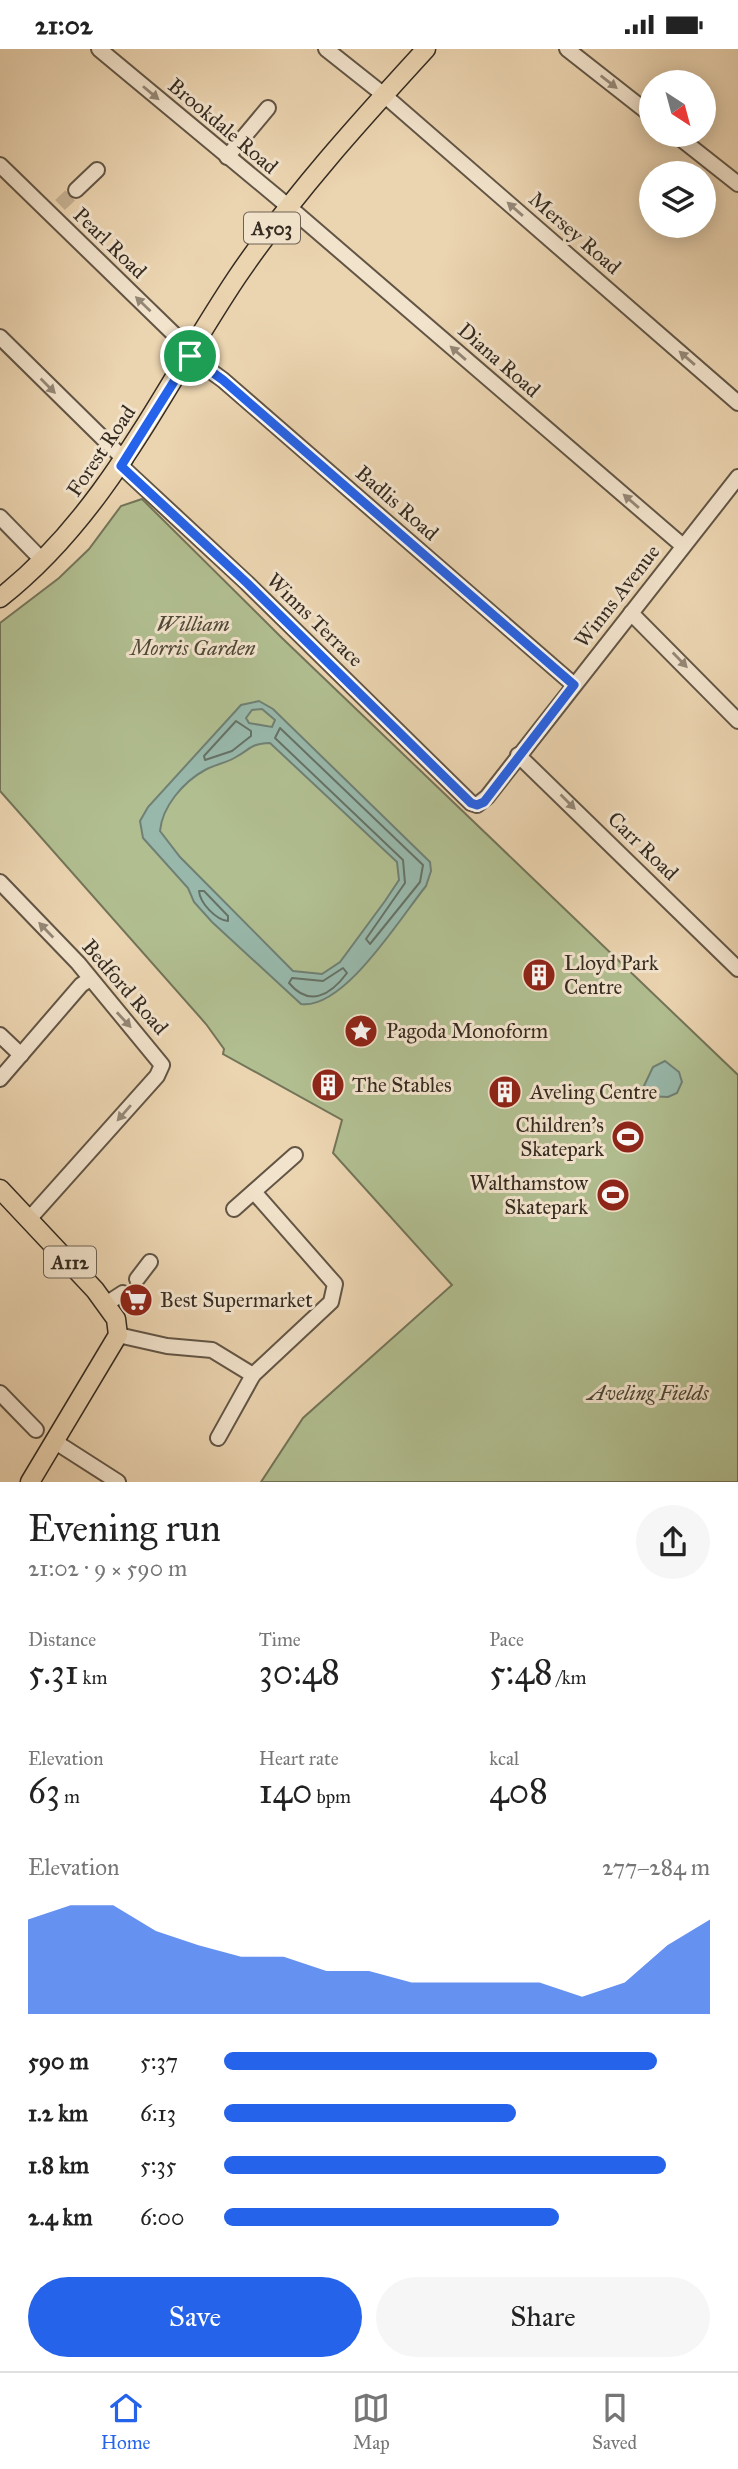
<!DOCTYPE html>
<html lang="en">
<head>
<meta charset="utf-8">
<style>
	:root { --surface:#fff; --page:#f6f6f6; --text:#222; --muted:#767676; --line:#e0e0e0; --accent:#2563eb }
	body { margin:0; font-family:"IM FELL Great Primer",serif; background:var(--page); color:var(--text); height:100vh; display:flex; flex-direction:column; font-size:26px; white-space:nowrap }
	* { box-sizing:border-box; margin:0 }
	p { font-size:23px; color:var(--muted) }
	.icon { flex:none; width:38px; height:38px; fill:none; stroke:currentColor; stroke-width:2; stroke-linecap:round; stroke-linejoin:round }
	.map { position:relative; height:1433px; overflow:hidden }
	.details { display:flex; flex-direction:column; background:var(--surface); flex:1 }
	.details>* { flex:none }
	.needle { width:46px; rotate:144deg }
	.buttons { position:absolute; left:639px; top:21px; display:grid; gap:14px }
	.buttons a { display:grid; place-items:center; width:77px; height:77px; border-radius:50%; background:var(--surface); box-shadow:0 4px 18px #0003; font-size:35px }
	.pin { position:absolute; display:grid; place-items:center; width:60px; height:60px; color:#fff; margin:-30px; border:4px solid #fff; border-radius:50%; box-shadow:0 2px 7px #0007 }
	.round { display:grid; place-items:center; flex:none; width:74px; height:74px; border-radius:37px; background:var(--page) }
	.headline { display:flex; align-items:center; justify-content:space-between; height:119px; padding:0 28px }
	h1 { font-size:38px; font-weight:600; line-height:52px }
	.stats { display:grid; grid-template-columns:repeat(3,1fr); gap:10px; height:119px; padding:7px 28px }
	.stats div { display:grid; align-content:center }
	.stats b { font-size:35px; font-weight:600 }
	.stats small { font-size:19px; font-weight:400 }
	.stats p { font-size:19px }
	.chart { height:196px; padding:14px 28px }
	.chart p { display:flex; justify-content:space-between }
	.chart svg { width:100%; height:126px; margin-top:7px; fill:var(--accent); opacity:.7 }
	.button { display:flex; gap:14px; margin-top:auto; padding:14px 28px }
	.button a { flex:1; height:80px; border-radius:42px; background:var(--accent); color:#fff; font-size:28px; font-weight:600; line-height:80px; text-align:center }
	.button a+a { background:var(--page); color:var(--text) }
	ul { padding:0 28px; list-style:none; font-size:23px }
	li { display:grid; grid-template-columns:112px 84px 1fr; align-items:center; height:52px }
	li i { height:18px; border-radius:9px; background:var(--accent) }
	.status { display:flex; justify-content:space-between; align-items:center; height:49px; padding:0 35px; background:var(--surface); direction:ltr }
	.status svg { height:19px; fill:currentColor }
	.tabs { display:flex; justify-content:space-around; align-items:center; height:98px; border-top:2px solid var(--line); background:var(--surface); font-size:19px; color:var(--muted) }
	.tabs a { display:grid; justify-items:center; gap:4px }
	.tabs .selected { color:var(--accent) }
	.map>svg:first-child { display:block }
	.green { fill:#b1be90; stroke:#737458; stroke-width:2 }
	.water { fill:#98b8ab; stroke:#708074; stroke-width:2; fill-rule:evenodd }
	.lines { fill:none; stroke-linecap:round; stroke-linejoin:round }
	.shore { stroke:#667266; stroke-width:2 }
	.minor-tunnel { stroke:#c7b293; stroke-width:14; stroke-dasharray:14 7; stroke-linecap:butt }
	.minor-casing { stroke:#625545; stroke-width:18 }
	.major-casing { stroke:#352b21; stroke-width:21 }
	.minor { stroke:#f2e3cc; stroke-width:14 }
	.major { stroke:#ebd4b0; stroke-width:18 }
	.oneway { fill:#948776 }
	.route-casing { stroke:#fff; stroke-width:14 }
	.route { stroke:#2563eb; stroke-width:9 }
	.labels { text-anchor:middle; stroke-width:6; stroke-linejoin:round; paint-order:stroke }
	.shield { fill:#f2e3cc; stroke:#6e6254; stroke-width:2 }
	.shield-label { font-size:19px; font-weight:bold; fill:#352b21 }
	.street-label { font-size:21px; fill:#352b21; stroke:#f2e3cc }
	.park-label { font-size:21px; font-style:italic; fill:#4e4837; stroke:#f2e3cc }
	.poi-label { font-size:21px; fill:#352b21; stroke:#f2e3cc; text-anchor:start }
</style>
</head>
<body>
<div class="status"><b>21:02</b><svg viewBox="0 0 49 12"><path d="M0 12V9h3v3zM5 12V6h3v6zM10 12V3h3v9zM15 12V0h3v12zM26 1h20v11H26zM47 4h2v5h-2z"/></svg></div>
<div class="map">
<svg width="738" height="1433" viewBox="0 0 738 1433">
	<rect width="100%" height="100%" fill="#ebd4b0"/>
	<filter id="stains"><feTurbulence type="fractalNoise" baseFrequency=".00286" numOctaves="4"/><feColorMatrix values="0 0 0 0 .2 0 0 0 0 .09 0 0 0 0 .02 0 0 0 .5 -.17"/></filter>
	<radialGradient id="worn" r=".72"><stop offset=".6" stop-color="#630" stop-opacity="0"/><stop offset="1" stop-color="#630" stop-opacity=".3"/></radialGradient>
	<!-- green -->
	<polygon class="green" points="142,450 282,589 738,1026 738,1433 261,1433 303,1369 452,1236 333,1104 342,1071 223,1005 224,1000 206,975 0,742 0,574 59,529 89,500 121,457"/>
	<!-- water -->
	<g class="water">
		<path d="M259 652 273 660 430 813 431 822 426 837C400 869 344 961 301 955L212 873 194 853 188 839 143 789 140 772 148 758 241 656ZM262 660 275 671 272 678 249 674 246 669 252 661ZM270 694 397 813 399 831 385 852 340 913 322 925 293 922 180 808 160 782C162 758 183 733 205 721 214 716 226 714 236 708 252 699 250 695 270 694Z"/>
		<polygon points="665,1012 679,1023 682,1033 677,1044 668,1048 646,1047 642,1041 653,1018"/>
	</g>
	<g class="lines">
		<!-- shore -->
		<g class="shore">
			<polygon points="236,672 251,682 251,687 232,702 205,711 204,707"/>
			<polygon points="280,679 423,816 420,833 370,895 366,890 405,834 403,811 275,689"/>
			<path d="M199 842H204L228 867V872C216 871 200 854 199 842Z"/>
			<path d="M343 919 347 924C330 947 309 958 289 934L292 929 323 932Z"/>
		</g>
		<!-- minor-tunnel -->
		<polyline class="minor-tunnel" points="60,156 76,141"/>
		<defs>
			<g id="minor">
				<polyline points="99,0 289,158 683,497"/>
				<polyline points="326,0 384,46 738,354"/>
				<polyline points="567,0 651,66"/>
				<polyline points="676,86 738,135"/>
				<polyline points="227,108 268,59"/>
				<polyline points="0,116 178,289 194,300"/>
				<polyline points="76,141 97,121"/>
				<polyline points="0,288 125,411"/>
				<polyline points="190,307 223,331 574,636"/>
				<polyline points="121,417 247,534 471,754 477,756 487,748 738,428"/>
				<polyline points="0,468 42,511"/>
				<polyline points="631,564 738,672"/>
				<polyline points="518,706 738,920"/>
				<polyline points="0,833 78,914 162,1016 157,1027 30,1169"/>
				<polyline points="0,986 21,1006"/>
				<polyline points="0,1030 81,936 90,930"/>
				<polyline points="234,1160 295,1106"/>
				<polyline points="137,1230 150,1213"/>
				<polyline points="106,1255 123,1244"/>
				<polyline points="118,1286 167,1297 212,1301 253,1326 331,1253 335,1235 254,1143"/>
				<polyline points="0,1344 36,1381"/>
				<polyline points="218,1389 253,1326"/>
				<polyline points="54,1392 118,1433"/>
			</g>
			<g id="major">
				<path d="M0 549C108 464 162 340 237 228 292 147 360 72 426 0"/>
				<polyline points="0,1140 95,1241 116,1270 118,1286 30,1433"/>
			</g>
		</defs>
		<!-- minor casing -->
		<use href="#minor" class="minor-casing"/>
		<!-- major casing -->
		<use href="#major" class="major-casing"/>
		<!-- minor -->
		<use href="#minor" class="minor"/>
		<!-- major -->
		<use href="#major" class="major"/>
	</g>
	<!-- one-way arrows -->
	<defs><path id="oneway-solid" d="M-6-.8H1V-3.2L6.5 0L1 3.2V.8H-6Z" transform="scale(1.75)"/></defs>
	<g class="oneway">
		<use href="#oneway-solid" transform="translate(609 33) rotate(38)"/>
		<use href="#oneway-solid" transform="translate(151 44) rotate(40)"/>
		<use href="#oneway-solid" transform="translate(515 160) rotate(-139)"/>
		<use href="#oneway-solid" transform="translate(143 255) rotate(-136)"/>
		<use href="#oneway-solid" transform="translate(458 304) rotate(-139)"/>
		<use href="#oneway-solid" transform="translate(687 309) rotate(-139)"/>
		<use href="#oneway-solid" transform="translate(48 337) rotate(45)"/>
		<use href="#oneway-solid" transform="translate(631 452) rotate(-139)"/>
		<use href="#oneway-solid" transform="translate(680 611) rotate(46)"/>
		<use href="#oneway-solid" transform="translate(568 753) rotate(45)"/>
		<use href="#oneway-solid" transform="translate(46 881) rotate(-134)"/>
		<use href="#oneway-solid" transform="translate(124 971) rotate(47)"/>
		<use href="#oneway-solid" transform="translate(124 1064) rotate(131)"/>
	</g>
	<g class="lines">
		<defs>
			<polygon id="route" points="190,307 223,331 574,636 484,753 477,756 471,754 247,534 121,417"/>
		</defs>
		<!-- route casing -->
		<use href="#route" class="route-casing"/>
		<!-- route -->
		<use href="#route" class="route"/>
	</g>
	<!-- icons -->
	<defs>
		<symbol id="building-disc" viewBox="-11 -11 22 22"><circle r="9.5" fill="#8f2418" stroke="#f2e3cc"/><path d="M-4-6H4V6H1V3H-1V6H-4ZM-2.5-4.3h1.7v1.8h-1.7ZM.8-4.3h1.7v1.8H.8ZM-2.5-1h1.7V.8h-1.7ZM.8-1h1.7V.8H.8Z" fill="#fff"/></symbol>
		<symbol id="sight-disc" viewBox="-11 -11 22 22"><circle r="9.5" fill="#8f2418" stroke="#f2e3cc"/><path d="M0-6L1.8-2.2L6-1.7L2.9 1.2L3.7 5.4L0 3.3L-3.7 5.4L-2.9 1.2L-6-1.7L-1.8-2.2Z" fill="#fff"/></symbol>
		<symbol id="stadium-disc" viewBox="-11 -11 22 22"><circle r="9.5" fill="#8f2418" stroke="#f2e3cc"/><path d="M0-5a6.5 5 0 1 0 0 10a6.5 5 0 1 0 0-10ZM-3.5-1.8h7v3.6h-7Z" fill="#fff"/></symbol>
		<symbol id="supermarket-disc" viewBox="-11 -11 22 22"><circle r="9.5" fill="#8f2418" stroke="#f2e3cc"/><path d="M-6-5.5h2.5l.6 2H6L4.5 2H-2.5L-4.4-4H-6ZM-1.5 3.2a1.3 1.3 0 1 0 .1 0ZM3 3.2a1.3 1.3 0 1 0 .1 0Z" fill="#fff"/></symbol>
	</defs>
	<g fill-rule="evenodd">
		<use href="#building-disc" x="520" y="907" width="38" height="38"/>
		<use href="#sight-disc" x="342" y="963" width="38" height="38"/>
		<use href="#building-disc" x="309" y="1017" width="38" height="38"/>
		<use href="#building-disc" x="486" y="1024" width="38" height="38"/>
		<use href="#stadium-disc" x="609" y="1069" width="38" height="38"/>
		<use href="#stadium-disc" x="594" y="1127" width="38" height="38"/>
		<use href="#supermarket-disc" x="117" y="1232" width="38" height="38"/>
	</g>
	<g class="labels">
		<!-- shield labels -->
		<g class="shield">
			<rect x="244" y="163.5" width="56" height="31" rx="5"/>
			<rect x="44" y="1197.5" width="52" height="31" rx="5"/>
		</g>
		<g class="shield-label">
			<text x="272" y="186">A503</text>
			<text x="70" y="1220">A112</text>
		</g>
		<!-- street labels -->
		<g class="street-label">
			<text transform="translate(223 77) rotate(40)" y="7">Brookdale Road</text>
			<text transform="translate(575 184) rotate(41)" y="7">Mersey Road</text>
			<text transform="translate(110 194) rotate(44)" y="7">Pearl Road</text>
			<text transform="translate(499 311) rotate(41)" y="7">Diana Road</text>
			<text transform="translate(101 402) rotate(-56)" y="7">Forest Road</text>
			<text transform="translate(397 454) rotate(41)" y="7">Badlis Road</text>
			<text transform="translate(617 547) rotate(-52)" y="7">Winns Avenue</text>
			<text transform="translate(315 571) rotate(44)" y="7">Winns Terrace</text>
			<text transform="translate(643 797) rotate(44)" y="7">Carr Road</text>
			<text transform="translate(125 938) rotate(49)" y="7">Bedford Road</text>
		</g>
		<!-- park labels -->
		<g class="park-label">
			<text x="193" y="582">William<tspan x="193" dy="24">Morris Garden</tspan></text>
			<text x="648" y="1351">Aveling Fields</text>
		</g>
		<!-- poi labels -->
		<g class="poi-label">
			<text x="564" y="921">Lloyd Park<tspan x="564" dy="24">Centre</tspan></text>
			<text x="386" y="989">Pagoda Monoform</text>
			<text x="352" y="1043">The Stables</text>
			<text x="530" y="1050">Aveling Centre</text>
			<text x="604" y="1083" text-anchor="end">Children's<tspan x="604" dy="24">Skatepark</tspan></text>
			<text x="588" y="1141" text-anchor="end">Walthamstow<tspan x="588" dy="24">Skatepark</tspan></text>
			<text x="160" y="1258">Best Supermarket</text>
		</g>
	</g>
	<rect width="100%" height="100%" filter="url(#stains)"/>
	<rect width="100%" height="100%" fill="url(#worn)"/>
</svg>
<div class="buttons">
<a><svg class="needle" viewBox="-14 -14 28 28"><path d="M0-13l5 13h-10z" fill="#e53935"/><path d="M0 13l5-13h-10z" fill="#767676"/></svg></a>
<a><svg class="icon" aria-label="layers" viewBox="0 0 24 24"><path d="M12 4l9 5-9 5-9-5zM3 14l9 5 9-5"/></svg></a>
</div>
<div class="pin" style="left:190px;top:307px;background:#1e9e55"><svg class="icon" aria-label="arrive" viewBox="0 0 24 24"><path d="M6 21V4h12l-3 4 3 4H6"/></svg></div>
</div>
<section class="details">
<div class="headline"><div><h1>Evening run</h1><p>21:02 · 9 × 590 m</p></div><a class="round"><svg class="icon" aria-label="share" viewBox="0 0 24 24"><path d="M12 15V3M7 8l5-5 5 5M5 13v7h14v-7"/></svg></a></div>
<div class="stats">
<div><p>Distance</p><b>5.31<small> km</small></b></div>
<div><p>Time</p><b>30:48</b></div>
<div><p>Pace</p><b>5:48<small> /km</small></b></div>
</div>
<div class="stats">
<div><p>Elevation</p><b>63<small> m</small></b></div>
<div><p>Heart rate</p><b>140<small> bpm</small></b></div>
<div><p>kcal</p><b>408</b></div>
</div>
<div class="chart"><p><span>Elevation</span>277–284 m</p>
<svg viewBox="0 0 160 44" preserveAspectRatio="none"><path d="M0 44V11L10 6L20 6L30 15L40 20L50 24L60 24L70 29L80 29L90 33L100 33L110 33L120 33L130 38L140 33L150 20L160 11V44z"/></svg>
</div>
<ul>
<li><b>590 m</b>5:37<i style="width:89%"></i></li>
<li><b>1.2 km</b>6:13<i style="width:60%"></i></li>
<li><b>1.8 km</b>5:35<i style="width:91%"></i></li>
<li><b>2.4 km</b>6:00<i style="width:69%"></i></li>
</ul>
<div class="button"><a>Save</a><a>Share</a></div>
</section>
<nav class="tabs">
<a class="selected"><svg class="icon" aria-label="home" viewBox="0 0 24 24"><path d="M3 11l9-7 9 7M6 9v11h12V9"/></svg>Home</a>
<a><svg class="icon" aria-label="map" viewBox="0 0 24 24"><path d="M3 6l6-2 6 2 6-2v14l-6 2-6-2-6 2zM9 4v14M15 6v14"/></svg>Map</a>
<a><svg class="icon" aria-label="saved" viewBox="0 0 24 24"><path d="M7 4h10v16l-5-4-5 4z"/></svg>Saved</a>
</nav>
</body>
</html>
